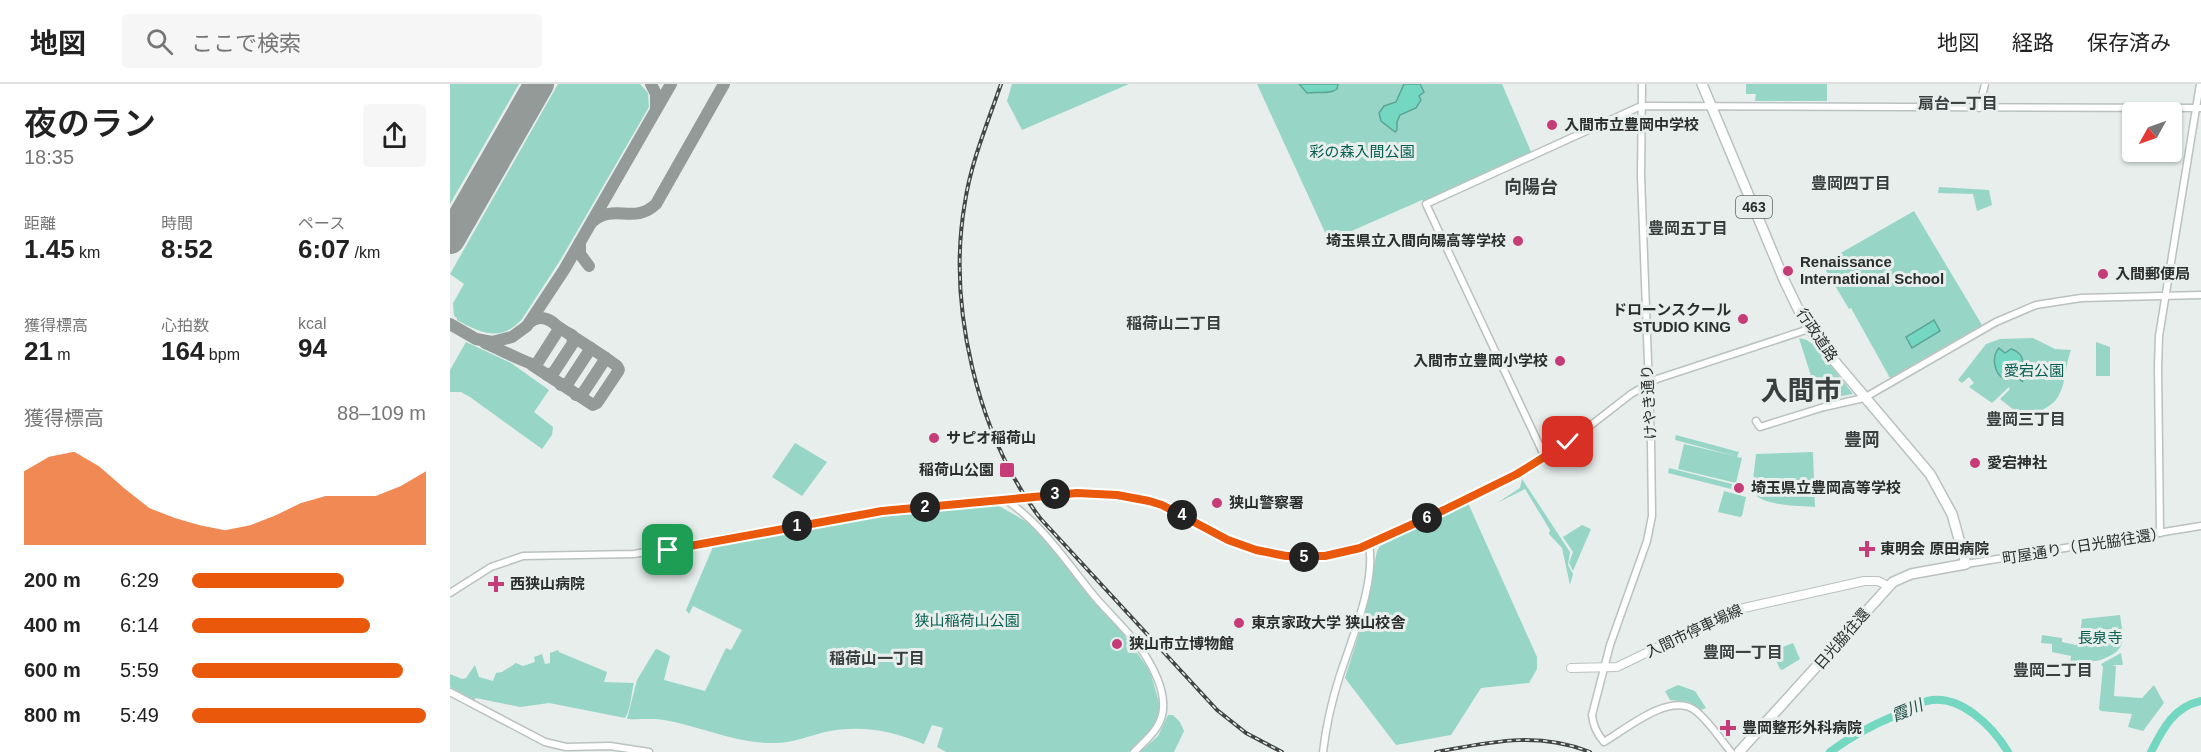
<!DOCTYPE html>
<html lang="ja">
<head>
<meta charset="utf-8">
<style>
	:root { --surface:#fff; --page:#f6f6f6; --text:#222; --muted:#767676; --line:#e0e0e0; --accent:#ea580c }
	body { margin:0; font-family:Helvetica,"Noto Sans JP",sans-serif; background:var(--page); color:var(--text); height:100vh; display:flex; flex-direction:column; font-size:22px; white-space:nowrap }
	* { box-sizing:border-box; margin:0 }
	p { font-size:20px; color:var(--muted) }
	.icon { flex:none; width:33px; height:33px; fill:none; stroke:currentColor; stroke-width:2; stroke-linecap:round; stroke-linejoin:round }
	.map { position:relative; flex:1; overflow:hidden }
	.side { display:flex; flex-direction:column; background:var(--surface); width:450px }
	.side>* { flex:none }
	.needle { width:39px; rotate:230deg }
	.buttons { position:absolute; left:1672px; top:18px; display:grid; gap:12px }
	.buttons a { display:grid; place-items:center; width:60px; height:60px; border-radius:6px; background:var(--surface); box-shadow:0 2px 4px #0004; font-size:30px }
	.pin { position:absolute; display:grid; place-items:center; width:51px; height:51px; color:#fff; margin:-26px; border-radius:12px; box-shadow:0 3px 9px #0006 }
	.km { position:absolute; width:30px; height:30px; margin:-15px; border-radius:50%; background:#222; color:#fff; font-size:16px; line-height:30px; text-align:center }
	.round { display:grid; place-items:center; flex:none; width:63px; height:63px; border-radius:6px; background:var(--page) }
	.overview { display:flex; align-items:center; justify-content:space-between; height:102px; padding:0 24px }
	h1 { font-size:33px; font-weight:600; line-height:45px }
	.figures { display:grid; grid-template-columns:repeat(3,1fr); gap:9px; height:102px; padding:6px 24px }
	.figures div { display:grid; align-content:center }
	.figures b { font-size:26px; font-weight:600 }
	.figures small { font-size:16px; font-weight:400 }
	.figures p { font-size:16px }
	.chart { height:168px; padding:12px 24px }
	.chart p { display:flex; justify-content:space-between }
	.chart svg { width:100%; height:108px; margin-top:6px; fill:var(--accent); opacity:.7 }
	ul { padding:0 24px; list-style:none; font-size:20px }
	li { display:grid; grid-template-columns:96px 72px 1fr; align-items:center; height:45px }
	li i { height:15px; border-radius:8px; background:var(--accent) }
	header { display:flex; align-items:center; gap:36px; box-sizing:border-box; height:84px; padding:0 30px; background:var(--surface); border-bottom:2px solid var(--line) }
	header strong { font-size:28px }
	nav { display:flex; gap:33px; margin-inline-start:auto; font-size:21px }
	.search { width:420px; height:54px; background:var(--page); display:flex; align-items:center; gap:15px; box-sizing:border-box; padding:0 21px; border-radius:6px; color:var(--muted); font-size:22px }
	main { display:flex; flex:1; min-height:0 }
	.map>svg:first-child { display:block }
	.green { fill:#97d6c6 }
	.water { fill:#73d7c1; stroke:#5da495; stroke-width:1.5 }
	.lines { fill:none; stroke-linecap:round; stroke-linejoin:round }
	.river { stroke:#73d7c1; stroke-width:8 }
	.taxiway { stroke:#949a98; stroke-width:12 }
	.runway { stroke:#949a98; stroke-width:30 }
	.minor-casing { stroke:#bac1bf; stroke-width:9 }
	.major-casing { stroke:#bac1bf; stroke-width:10 }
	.highway-casing { stroke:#bac1bf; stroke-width:12 }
	.minor { stroke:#fff; stroke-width:6 }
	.major { stroke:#fff; stroke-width:8 }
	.highway { stroke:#fff; stroke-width:9 }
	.rail-casing { stroke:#424544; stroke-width:4 }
	.rail { stroke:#e7eeec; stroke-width:1.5; stroke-dasharray:4.5; stroke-linecap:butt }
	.route-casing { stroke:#fff; stroke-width:12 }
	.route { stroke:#ea580c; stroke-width:8 }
	.poi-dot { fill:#c53c78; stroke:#e7eeec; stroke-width:2 }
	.labels { text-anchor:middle; stroke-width:6; stroke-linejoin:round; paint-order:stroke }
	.shield { fill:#e7eeec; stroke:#636866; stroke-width:1.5 }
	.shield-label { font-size:14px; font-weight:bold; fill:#2b2e2d }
	.poi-label { font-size:15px; font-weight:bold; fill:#2b2e2d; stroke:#e7eeec; text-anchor:start }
	.park-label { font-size:15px; fill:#055e4f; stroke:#e7eeec }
	.street-label { font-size:15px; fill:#2b2e2d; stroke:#e7eeec }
	.neighbourhood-label { font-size:16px; font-weight:bold; fill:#393f3e; stroke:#e7eeec }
	.water-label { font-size:16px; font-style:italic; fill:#224e45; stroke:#e7eeec }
	.quarter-label { font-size:18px; font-weight:bold; fill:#393f3e; stroke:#e7eeec }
	.town-label { font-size:27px; font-weight:bold; fill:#393f3e; stroke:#e7eeec }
</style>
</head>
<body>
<header>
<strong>地図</strong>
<div class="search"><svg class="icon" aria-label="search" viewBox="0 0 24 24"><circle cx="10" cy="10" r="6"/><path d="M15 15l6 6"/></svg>ここで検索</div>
<nav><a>地図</a><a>経路</a><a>保存済み</a></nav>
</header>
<main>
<section class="side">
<div class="overview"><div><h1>夜のラン</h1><p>18:35</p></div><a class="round"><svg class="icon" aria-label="share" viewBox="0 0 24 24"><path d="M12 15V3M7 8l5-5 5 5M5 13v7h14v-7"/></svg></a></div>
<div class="figures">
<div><p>距離</p><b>1.45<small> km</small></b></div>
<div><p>時間</p><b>8:52</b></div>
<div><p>ペース</p><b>6:07<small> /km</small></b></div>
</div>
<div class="figures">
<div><p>獲得標高</p><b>21<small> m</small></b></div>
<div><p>心拍数</p><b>164<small> bpm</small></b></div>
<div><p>kcal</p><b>94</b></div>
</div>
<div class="chart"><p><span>獲得標高</span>88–109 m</p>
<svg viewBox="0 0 160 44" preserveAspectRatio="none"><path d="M0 44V14L10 8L20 6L30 12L40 21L50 29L60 33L70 36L80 38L90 36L100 32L110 27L120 24L130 24L140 24L150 20L160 14V44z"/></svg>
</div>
<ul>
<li><b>200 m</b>6:29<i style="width:65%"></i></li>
<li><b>400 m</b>6:14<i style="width:76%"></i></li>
<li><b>600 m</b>5:59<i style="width:90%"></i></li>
<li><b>800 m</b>5:49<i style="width:100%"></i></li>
</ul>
</section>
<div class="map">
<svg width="1751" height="668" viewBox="0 0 1751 668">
	<rect width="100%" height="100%" fill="#e7eeec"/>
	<!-- green -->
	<g class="green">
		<polygon points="0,0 69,0 0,120"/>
		<path d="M108 0H190L198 9 199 23 111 175 72 235C51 259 31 249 7 236V234L4 232 3 219 14 200 0 190Z"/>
		<polygon points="562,0 679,0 572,46 557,17"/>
		<polygon points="807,0 1052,0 1082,70 975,119 972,116 879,157"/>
		<polygon points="1296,0 1377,0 1377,17 1305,17 1306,10 1296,10"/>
		<polygon points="1489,103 1539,106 1542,121 1527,127 1523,110 1488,109"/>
		<polygon points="1464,127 1532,241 1440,294 1401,224 1399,225 1375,185 1375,178"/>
		<polygon points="1349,254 1357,256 1365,262 1403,310 1386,313 1383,310 1368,314"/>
		<path d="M1583 254 1605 265 1621 266C1615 281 1616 305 1605 317 1596 326 1582 330 1573 339L1560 331 1564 326 1550 315 1560 305 1559 303 1542 319 1519 303 1524 299 1519 293 1512 299 1508 296 1536 260 1550 255Z"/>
		<polygon points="16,258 61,279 99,306 84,328 103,343 102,351 92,365 20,313 11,308 0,308 0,286"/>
		<polygon points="1646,258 1660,263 1660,292 1646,292"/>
		<polygon points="1226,351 1289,368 1287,373 1292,374 1286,399 1228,385 1234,360 1285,372 1225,356"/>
		<polygon points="345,359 377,378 352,412 322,393"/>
		<path d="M1363 368 1365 423C1351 422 1307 422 1304 407 1302 396 1305 381 1306 370Z"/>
		<polygon points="1219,384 1282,400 1281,405 1218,389"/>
		<polygon points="1072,395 1120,468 1118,481 1123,490 1120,501 1112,464 1099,450 1100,446 1075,405 1047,419 1070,404"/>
		<polygon points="1274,407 1296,413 1292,432 1290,433 1268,428"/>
		<polygon points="1018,419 1087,573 1087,585 1079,599 1031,604 1001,651 946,661 895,594 912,540 927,467 930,462"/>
		<path d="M544 420 551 423 582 441 644 517 671 547 700 587 710 622 707 634 702 644 679 668H496L487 663 493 644 482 641 474 660C443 647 413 641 380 647 360 651 342 660 321 659 285 659 250 642 214 636 202 634 189 636 177 635L187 596 205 566 207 565 220 572 214 596 255 607 276 564 281 566 292 546 243 522 239 530 236 526 263 463 266 460 286 458 439 430 503 424 505 426 513 425 515 423Z"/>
		<polygon points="1132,441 1141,445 1123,487 1119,479 1123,468 1113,453"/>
		<path d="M1670 531C1673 554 1679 565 1653 575 1646 578 1641 576 1634 581L1620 580 1621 572 1602 568V560L1591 559 1592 551 1612 554V558L1626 561 1629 557 1632 535Z"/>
		<polygon points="1343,559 1350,575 1332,586 1330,585 1323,570 1323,567"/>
		<path d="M108 566 109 568 157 588 154 598 184 599C181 610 181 625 175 634L99 619 70 623 26 614 24 616 0 603V590L12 595 16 594 25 581 29 593 43 597 46 589 52 588 66 579 73 582 85 578 84 573 92 570 95 580 100 579V569Z"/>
		<polygon points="1671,569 1673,581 1662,581 1666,582 1664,612 1692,614 1704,601 1714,619 1693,647 1678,643 1682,630 1651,627 1649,625 1653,583 1651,580"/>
		<polygon points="1228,601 1245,607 1256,624 1251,626 1239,618 1220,616 1215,607"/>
		<polygon points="718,631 723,631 730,638 734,647 724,668 690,668 708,652"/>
	</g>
	<!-- water -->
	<g class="water">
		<path d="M849 0H888L887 5C879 11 867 7 857 9Z"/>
		<polygon points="954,0 970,0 974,8 969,12 971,16 966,24 950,31 947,38 947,46 945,48 931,37 929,29 934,22 946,18"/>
		<polygon points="1484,236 1490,247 1462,264 1456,253"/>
		<path d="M1549 264 1555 269 1561 265C1569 267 1573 273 1573 280L1566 278 1560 288 1566 289 1573 298 1564 292 1554 295C1544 289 1541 273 1549 264Z"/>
	</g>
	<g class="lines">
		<!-- river -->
		<g class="river">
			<path d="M1380 668C1400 653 1420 642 1444 632 1454 627 1466 620 1477 617 1510 609 1543 643 1558 668"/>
			<path d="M1701 668C1713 644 1724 623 1751 617"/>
		</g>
		<!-- taxiway -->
		<g class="taxiway">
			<polyline points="201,0 206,10 206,24"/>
			<path d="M143 137C165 119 184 141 206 120L274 0"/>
			<polyline points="130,158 130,170 139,182"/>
			<polyline points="0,240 26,255 42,258 62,253 77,242 114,186 221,0"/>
			<polyline points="107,242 156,274 133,309 126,311"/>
			<path d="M35 259C45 263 80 281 86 281L109 245C102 235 90 230 80 238"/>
			<polyline points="82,281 143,321 147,319 169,286 167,282 156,274"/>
			<polyline points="97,291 104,288 123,259 122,251 118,249"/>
			<polyline points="111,301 118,299 141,264"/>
		</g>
		<!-- runway -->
		<polyline class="runway" points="0,155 89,0"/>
		<defs>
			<g id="minor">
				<path d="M1192 0 1191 92 1201 358 1202 432 1197 457 1160 561 1142 631C1143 642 1147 650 1154 658 1176 645 1217 610 1243 625 1256 633 1271 656 1281 668"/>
				<polyline points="1529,24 1535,0"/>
				<polyline points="1306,337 1310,343 1374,323 1414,314 1546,238 1586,221 1631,214 1751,211"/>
				<polyline points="1097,372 1093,369 976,120 1191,22 1751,24"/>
				<path d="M556 416C592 440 617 479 645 513 663 534 684 552 698 576 705 588 713 604 713 619 715 641 698 654 684 668"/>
				<polyline points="1710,449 1708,283 1709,252 1750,0"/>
				<polyline points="1516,480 1751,442"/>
				<polyline points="0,509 41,483 73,472 184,470 432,427 628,409 667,411 699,417 712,421 778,456 819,470 864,473 901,467 994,426 1067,390 1118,359 1181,310 1207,295 1359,245"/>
				<polyline points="0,608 95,658 116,663 160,662 199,668"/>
				<path d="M873 668C876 642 882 616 890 591 902 554 926 499 919 460"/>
			</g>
			<polyline id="major" points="1121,584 1167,583 1285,526 1414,497 1428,497 1438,502"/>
			<polyline id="highway" points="1252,0 1335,198 1353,235 1375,266 1480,390 1502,430 1516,480 1461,490 1443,498 1289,668"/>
		</defs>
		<!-- minor casing -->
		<use href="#minor" class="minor-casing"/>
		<!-- major casing -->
		<use href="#major" class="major-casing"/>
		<!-- highway casing -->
		<use href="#highway" class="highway-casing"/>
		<!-- minor -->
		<use href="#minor" class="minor"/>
		<!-- major -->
		<use href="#major" class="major"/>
		<!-- highway -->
		<use href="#highway" class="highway"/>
		<defs>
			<g id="rail">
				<path d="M551 0C538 38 521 78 515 118 497 221 527 350 590 434L767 626 796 649 832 668"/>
				<path d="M986 668C1041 658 1086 647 1140 668"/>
			</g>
		</defs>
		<!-- rail casing -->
		<use href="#rail" class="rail-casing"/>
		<!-- rail -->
		<use href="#rail" class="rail"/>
	</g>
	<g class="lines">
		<defs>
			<polyline id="route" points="218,466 432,427 627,409 667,411 699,417 712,421 778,456 806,466 836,472 875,472 910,464 994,426 1067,390 1118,358"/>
		</defs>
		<!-- route casing -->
		<use href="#route" class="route-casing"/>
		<!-- route -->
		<use href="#route" class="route"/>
	</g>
	<!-- markers -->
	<g class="poi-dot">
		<circle cx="1102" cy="41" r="6"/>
		<circle cx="1068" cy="157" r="6"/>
		<circle cx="1338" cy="187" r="6"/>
		<circle cx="1653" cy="190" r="6"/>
		<circle cx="1293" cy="235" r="6"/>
		<circle cx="1110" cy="277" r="6"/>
		<circle cx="484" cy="354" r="6"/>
		<circle cx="1525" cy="379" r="6"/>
		<rect x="549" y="378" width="16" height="16" rx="3"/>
		<circle cx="1289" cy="404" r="6"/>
		<circle cx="767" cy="419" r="6"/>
		<path d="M1414 456h6v6h6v6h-6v6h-6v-6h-6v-6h6z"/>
		<path d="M43 491h6v6h6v6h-6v6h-6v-6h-6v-6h6z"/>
		<circle cx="789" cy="539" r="6"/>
		<circle cx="667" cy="560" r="6"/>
		<path d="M1275 635h6v6h6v6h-6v6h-6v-6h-6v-6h6z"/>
	</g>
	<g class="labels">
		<!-- shield labels -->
		<rect class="shield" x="1286" y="112" width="36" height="22" rx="4.5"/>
		<g class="shield-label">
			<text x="1304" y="128">463</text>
		</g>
		<!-- poi labels -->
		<g class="poi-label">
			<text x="1114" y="46">入間市立豊岡中学校</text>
			<text x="1056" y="162" text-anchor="end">埼玉県立入間向陽高等学校</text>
			<text x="1350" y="183">Renaissance<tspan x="1350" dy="17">International School</tspan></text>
			<text x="1665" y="195">入間郵便局</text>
			<text x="1281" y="231" text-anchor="end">ドローンスクール<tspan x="1281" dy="17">STUDIO KING</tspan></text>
			<text x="1098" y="282" text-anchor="end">入間市立豊岡小学校</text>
			<text x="496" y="359">サピオ稲荷山</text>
			<text x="1537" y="384">愛宕神社</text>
			<text x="544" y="391" text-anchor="end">稲荷山公園</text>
			<text x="1301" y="409">埼玉県立豊岡高等学校</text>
			<text x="779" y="424">狭山警察署</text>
			<text x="1430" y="470">東明会 原田病院</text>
			<text x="60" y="505">西狭山病院</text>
			<text x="801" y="544">東京家政大学 狭山校舎</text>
			<text x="679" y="565">狭山市立博物館</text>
			<text x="1292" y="649">豊岡整形外科病院</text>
		</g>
		<!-- park labels -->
		<g class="park-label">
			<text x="912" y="73">彩の森入間公園</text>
			<text x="1584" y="292">愛宕公園</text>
			<text x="517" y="542">狭山稲荷山公園</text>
			<text x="1650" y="559">長泉寺</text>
		</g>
		<!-- street labels -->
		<g class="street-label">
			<text transform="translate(1367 251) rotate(56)" y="5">行政道路</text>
			<text transform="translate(1199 318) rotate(-93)" y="5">けやき通り</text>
			<text transform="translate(1634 462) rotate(-9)" y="5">町屋通り（日光脇往還）</text>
			<text transform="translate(1244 547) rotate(-25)" y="5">入間市停車場線</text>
			<text transform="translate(1392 555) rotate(-49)" y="5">日光脇往還</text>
		</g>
		<!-- neighbourhood labels -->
		<g class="neighbourhood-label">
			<text x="1508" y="25">扇台一丁目</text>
			<text x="1401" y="105">豊岡四丁目</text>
			<text x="1238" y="150">豊岡五丁目</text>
			<text x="724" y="245">稲荷山二丁目</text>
			<text x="1576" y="341">豊岡三丁目</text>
			<text x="1293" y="574">豊岡一丁目</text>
			<text x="427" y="580">稲荷山一丁目</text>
			<text x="1603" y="592">豊岡二丁目</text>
		</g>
		<!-- water labels -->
		<g class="water-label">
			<text transform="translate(1457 626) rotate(-23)" y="6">霞川</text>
		</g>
		<!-- quarter labels -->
		<g class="quarter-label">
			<text x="1081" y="109">向陽台</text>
			<text x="1412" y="362">豊岡</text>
		</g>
		<!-- town labels -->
		<g class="town-label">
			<text x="1351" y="316">入間市</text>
		</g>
	</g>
</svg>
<div class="buttons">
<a><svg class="needle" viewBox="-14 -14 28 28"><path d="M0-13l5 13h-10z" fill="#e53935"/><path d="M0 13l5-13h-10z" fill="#767676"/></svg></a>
</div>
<div class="pin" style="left:218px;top:466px;background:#1e9e55"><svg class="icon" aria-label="arrive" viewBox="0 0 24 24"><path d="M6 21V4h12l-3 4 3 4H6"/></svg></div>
<div class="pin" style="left:1118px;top:358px;background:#d93025"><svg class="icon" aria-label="check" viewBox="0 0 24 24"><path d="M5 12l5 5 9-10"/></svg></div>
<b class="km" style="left:347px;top:442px">1</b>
<b class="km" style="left:475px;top:423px">2</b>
<b class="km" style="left:605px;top:410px">3</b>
<b class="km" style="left:732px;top:431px">4</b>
<b class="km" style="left:854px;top:473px">5</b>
<b class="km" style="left:977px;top:434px">6</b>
</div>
</main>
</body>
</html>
